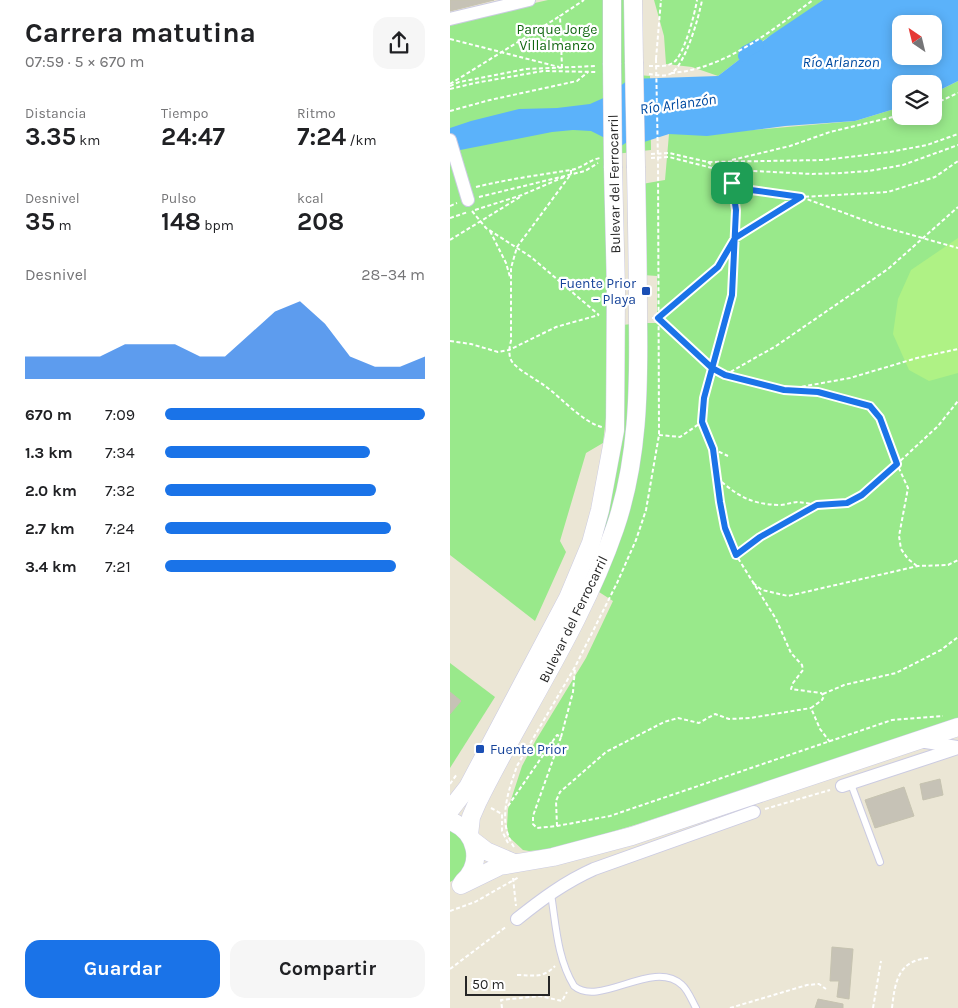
<!DOCTYPE html>
<html lang="es">
<head>
<meta charset="utf-8">
<style>
	:root { --surface:#fff; --page:#f6f6f6; --text:#202124; --muted:#757577; --accent:#1a73e8 }
	body { margin:0; font-family:Karla,sans-serif; background:var(--page); color:var(--text); height:100vh; display:flex; flex-direction:column; font-size:19px; white-space:nowrap }
	* { box-sizing:border-box; margin:0 }
	p { font-size:16px; color:var(--muted) }
	.icon { flex:none; width:28px; height:28px; fill:none; stroke:currentColor; stroke-width:2; stroke-linecap:round; stroke-linejoin:round }
	.map { position:relative; flex:1; overflow:hidden }
	.drawer { display:flex; flex-direction:column; background:var(--surface); width:450px }
	.drawer>* { flex:none }
	.needle { width:32px; rotate:325deg }
	.buttons { position:absolute; left:442px; top:15px; display:grid; gap:10px }
	.buttons a { display:grid; place-items:center; width:50px; height:50px; border-radius:10px; background:var(--surface); box-shadow:0 2px 12px #0003; font-size:25px }
	.scale { position:absolute; left:15px; bottom:12px; width:85px; box-sizing:border-box; padding-left:5px; border:2px solid #262626; border-top:0; font-size:14px; line-height:18px; white-space:nowrap; color:#262626; -webkit-text-stroke:4px #fff; paint-order:stroke }
	.pin { position:absolute; display:grid; place-items:center; width:42px; height:42px; color:#fff; margin:-21px; border-radius:10px; box-shadow:0 2px 8px #0006 }
	.round { display:grid; place-items:center; flex:none; width:52px; height:52px; border-radius:15px; background:var(--page) }
	.head { display:flex; align-items:center; justify-content:space-between; height:85px; padding:0 25px }
	h1 { font-size:28px; font-weight:700; line-height:38px }
	.stats { display:grid; grid-template-columns:repeat(3,1fr); gap:8px; height:85px; padding:5px 25px }
	.stats div { display:grid; align-content:center }
	.stats b { font-size:25px; font-weight:700 }
	.stats small { font-size:14px; font-weight:400 }
	.stats p { font-size:14px }
	.chart { height:140px; padding:10px 25px }
	.chart p { display:flex; justify-content:space-between }
	.chart svg { width:100%; height:90px; margin-top:5px; fill:var(--accent); opacity:.7 }
	.cta { display:flex; gap:10px; margin-top:auto; padding:10px 25px }
	.cta a { flex:1; height:58px; border-radius:15px; background:var(--accent); color:#fff; font-size:20px; font-weight:700; line-height:58px; text-align:center }
	.cta a+a { background:var(--page); color:var(--text) }
	ul { padding:0 25px; list-style:none; font-size:16px }
	li { display:grid; grid-template-columns:80px 60px 1fr; align-items:center; height:38px }
	li i { height:12px; border-radius:6px; background:var(--accent) }
	main { display:flex; flex:1; min-height:0 }
	.map>svg:first-child { display:block }
	.green { fill:#99e98b }
	.pitch { fill:#aff285 }
	.water { fill:#5bb2fa; fill-rule:evenodd }
	.lines { fill:none; stroke-linecap:round; stroke-linejoin:round }
	.canal { stroke:#5bb2fa; stroke-width:12 }
	.building { fill:#c6c2b6; stroke:#c6c3b0 }
	.lane-casing { stroke:#cbcbe2; stroke-width:8 }
	.street-casing { stroke:#cbcbe2; stroke-width:14 }
	.secondary-casing { stroke:#cbcbe2; stroke-width:19 }
	.path { stroke:#fff; stroke-width:2; stroke-dasharray:4 2.5; stroke-linecap:butt }
	.lane { stroke:#fff; stroke-width:6 }
	.street { stroke:#fff; stroke-width:12 }
	.secondary { stroke:#fff; stroke-width:18 }
	.secondary-bridge-casing { stroke:#cbcbe2; stroke-width:19; stroke-linecap:butt }
	.path-bridge { stroke:#fff; stroke-width:2; stroke-dasharray:4 2.5; stroke-linecap:butt }
	.secondary-bridge { stroke:#fff; stroke-width:18 }
	.route-casing { stroke:#fff; stroke-width:10 }
	.route { stroke:#1a73e8; stroke-width:6 }
	.transit-dot { fill:#1a4fb4; stroke:#fff; stroke-width:2 }
	.labels { text-anchor:middle; stroke-width:4.5; stroke-linejoin:round; paint-order:stroke }
	.park-label { font-size:14px; fill:#136812; stroke:#fff }
	.street-label { font-size:14px; fill:#262626; stroke:#fff }
	.transit-label { font-size:14px; fill:#164399; stroke:#fff; text-anchor:end }
	.water-label { font-size:15px; font-style:italic; fill:#004ba1; stroke:#fff }
</style>
</head>
<body>
<main>
<section class="drawer">
<div class="head"><div><h1>Carrera matutina</h1><p>07:59 · 5 × 670 m</p></div><a class="round"><svg class="icon" aria-label="share" viewBox="0 0 24 24"><path d="M12 15V3M7 8l5-5 5 5M5 13v7h14v-7"/></svg></a></div>
<div class="stats">
<div><p>Distancia</p><b>3.35<small> km</small></b></div>
<div><p>Tiempo</p><b>24:47</b></div>
<div><p>Ritmo</p><b>7:24<small> /km</small></b></div>
</div>
<div class="stats">
<div><p>Desnivel</p><b>35<small> m</small></b></div>
<div><p>Pulso</p><b>148<small> bpm</small></b></div>
<div><p>kcal</p><b>208</b></div>
</div>
<div class="chart"><p><span>Desnivel</span>28–34 m</p>
<svg viewBox="0 0 160 44" preserveAspectRatio="none"><path d="M0 44V33L10 33L20 33L30 33L40 27L50 27L60 27L70 33L80 33L90 22L100 11L110 6L120 17L130 33L140 38L150 38L160 33V44z"/></svg>
</div>
<ul>
<li><b>670 m</b>7:09<i style="width:100%"></i></li>
<li><b>1.3 km</b>7:34<i style="width:79%"></i></li>
<li><b>2.0 km</b>7:32<i style="width:81%"></i></li>
<li><b>2.7 km</b>7:24<i style="width:87%"></i></li>
<li><b>3.4 km</b>7:21<i style="width:89%"></i></li>
</ul>
<div class="cta"><a>Guardar</a><a>Compartir</a></div>
</section>
<div class="map">
<svg width="508" height="1008" viewBox="0 0 508 1008">
	<rect width="100%" height="100%" fill="#ebe6d5"/>
	<!-- green -->
	<g class="green">
		<polygon points="98,0 175,0 177,74 200,76 201,150 156,155 157,409 153,443 136,453 110,541 116,552 85,621 0,555 0,22"/>
		<polygon points="204,0 373,0 347,19 295,52 294,56 268,76 242,67 216,64 214,36"/>
		<polygon points="508,81 508,720 188,824 105,849 79,851 73,850 59,837 57,826 58,809 72,766 86,740 136,658 163,601 149,592 165,554 182,492 195,323 207,323 207,276 193,275 192,184 215,180 219,134 302,130 405,121 451,107 451,116 484,116 484,93"/>
		<polygon points="181,324 182,391 173,464 160,519 141,573 126,598 146,547 173,325"/>
		<polygon points="0,663 45,697 0,768"/>
		<polygon points="0,828 14,839 18,860 7,878 0,882"/>
	</g>
	<!-- pitch -->
	<polygon class="pitch" points="508,238 508,373 479,381 459,370 443,334 448,299 461,270"/>
	<!-- water -->
	<path class="water" d="M373 0H508V81L484 93V84H451V107L405 121 335 126 257 136 219 134 194 142 179 141 171 146 141 131 123 130 102 132 0 152V128L21 121 69 109 107 108 140 104 158 96 179 79 268 76 321 35ZM451 24H484V56H451Z"/>
	<g class="lines">
		<!-- canal -->
		<polyline class="canal" points="294,56 295,52 308,45"/>
	</g>
	<!-- building -->
	<g class="building">
		<polygon points="0,0 44,0 0,11"/>
		<polygon points="0,692 11,701 0,714"/>
		<polygon points="490,779 493,795 473,800 470,784"/>
		<polygon points="454,787 464,816 425,828 415,800"/>
		<polygon points="382,947 403,949 399,999 387,997 389,981 380,981"/>
		<polygon points="368,999 393,1004 393,1008 365,1008"/>
	</g>
	<g class="lines">
		<defs>
			<g id="lane">
				<polyline points="401,784 430,862"/>
				<path d="M101 894C106 925 107 958 124 986 150 1008 203 958 232 985 238 990 242 1001 246 1008"/>
			</g>
			<g id="street">
				<polyline points="0,19 79,0"/>
				<polyline points="0,140 18,200"/>
				<polyline points="469,741 508,747"/>
				<polyline points="392,786 508,748"/>
				<path d="M67 919C92 899 115 882 144 869L304 812"/>
			</g>
			<g id="secondary">
				<polyline points="162,0 162,63"/>
				<polyline points="183,0 184,62"/>
				<polyline points="0,810 18,787 118,598 141,543 150,510 165,430 166,290 163,168"/>
				<path d="M0 821C27 831 34 863 13 882"/>
				<path d="M19 835 21 817 28 801C73 710 132 625 165 528 188 461 189 390 188 319 188 269 187 219 186 168"/>
				<polyline points="23,841 36,851 64,863"/>
				<polyline points="11,885 50,866 103,857 182,836 508,727"/>
			</g>
		</defs>
		<!-- lane casing -->
		<use href="#lane" class="lane-casing"/>
		<!-- street casing -->
		<use href="#street" class="street-casing"/>
		<!-- secondary casing -->
		<use href="#secondary" class="secondary-casing"/>
		<!-- path -->
		<g class="path">
			<polyline points="0,39 109,67"/>
			<polyline points="206,59 211,0"/>
			<path d="M199 66C207 66 216 67 223 63 234 56 245 13 247 0"/>
			<polyline points="112,68 110,16 134,0"/>
			<path d="M221 73C275 69 321 31 363 0"/>
			<path d="M199 74C206 75 216 77 222 73 236 62 249 17 252 0"/>
			<polyline points="0,84 110,16"/>
			<polyline points="0,86 9,82 76,69 147,66"/>
			<polyline points="0,89 25,83 93,71 147,72"/>
			<polyline points="484,104 508,93"/>
			<polyline points="0,111 40,100 127,81 138,72"/>
			<polyline points="201,154 219,153 258,162 374,160 440,152 477,145 508,134"/>
			<polyline points="201,158 219,157 266,169 362,174 392,173 419,171 453,165 508,145"/>
			<polyline points="282,160 340,146 380,132 451,115"/>
			<path d="M121 170V174L67 247 61 268V341C59 348 58 357 63 363 71 372 86 379 95 386 112 398 132 422 152 427"/>
			<polyline points="282,183 301,191 351,197 430,226 508,248"/>
			<path d="M26 187C58 179 90 175 121 170 132 168 139 160 150 158"/>
			<polyline points="29,197 135,171 148,163"/>
			<polyline points="0,206 7,203"/>
			<polyline points="25,210 72,195 114,177"/>
			<polyline points="22,211 36,228 81,257 149,315"/>
			<polyline points="0,218 18,212"/>
			<polyline points="40,231 56,263 60,277"/>
			<polyline points="0,240 70,197"/>
			<polyline points="202,318 207,318 268,267 285,238 286,210 282,183 258,162"/>
			<path d="M207 318 262 368 275 375 334 389 368 392 420 406 430 418 447 464C432 477 417 495 399 502 383 508 364 504 348 502 342 502 336 505 329 505 300 504 288 496 267 478"/>
			<polyline points="0,341 21,344 48,352 59,350 106,327 149,315"/>
			<polyline points="275,375 326,346 438,269 508,207"/>
			<polyline points="339,389 400,378 467,358 508,349"/>
			<polyline points="209,435 230,437 252,422"/>
			<polyline points="263,449 278,456"/>
			<polyline points="286,555 310,537 367,505"/>
			<polyline points="467,566 458,559 451,549 449,536 458,488 447,464 488,426 508,401"/>
			<polyline points="303,583 312,590 338,596 468,566 498,565 508,560"/>
			<polyline points="373,694 394,685 446,673 491,650 508,637"/>
			<polyline points="111,737 123,692 125,668"/>
			<polyline points="380,742 370,729 361,708 372,700 374,696 371,693 341,689 343,683 353,670 352,665 341,653 326,619 286,555 275,528 270,503 263,449 252,422 254,398 282,295 285,238 351,197 438,192 485,177 508,161"/>
			<polyline points="0,784 7,774"/>
			<polyline points="58,806 107,735 111,737 83,816 83,824 87,828 107,826 160,816 442,720 493,716"/>
			<polyline points="41,808 52,814 52,831 59,845"/>
			<polyline points="315,809 380,790"/>
			<polyline points="107,826 106,801 110,792 156,752 214,722 228,718 249,723 265,714 279,719 300,718 361,708"/>
			<path d="M64 847C47 822 58 792 67 766L125 667 167 583 186 540 196 510 209 435 208 161"/>
			<polyline points="63,878 66,906"/>
			<polyline points="0,911 25,902 69,877"/>
			<polyline points="0,969 57,926"/>
			<path d="M67 975C83 975 93 979 105 966"/>
			<polyline points="52,1008 51,1000 90,996 112,1001 117,992"/>
			<polyline points="280,1008 357,985 369,984 376,989"/>
			<polyline points="423,1008 431,961"/>
			<path d="M442 1008C445 982 448 960 479 958"/>
		</g>
		<!-- lane -->
		<use href="#lane" class="lane"/>
		<!-- street -->
		<use href="#street" class="street"/>
		<!-- secondary -->
		<use href="#secondary" class="secondary"/>
		<defs>
			<g id="secondary-bridge">
				<polyline points="184,62 186,168"/>
				<polyline points="162,63 163,168"/>
			</g>
		</defs>
		<!-- secondary-bridge casing -->
		<use href="#secondary-bridge" class="secondary-bridge-casing"/>
		<!-- path-bridge -->
		<polyline class="path-bridge" points="206,59 208,161"/>
		<!-- secondary-bridge -->
		<use href="#secondary-bridge" class="secondary-bridge"/>
	</g>
	<g class="lines">
		<defs>
			<polyline id="route" points="282,183 286,210 282,295 254,398 252,422 263,449 270,502 275,528 286,555 310,537 367,505 397,503 412,495 447,464 430,418 420,406 368,392 334,390 275,375 262,368 208,318 268,267 285,238 351,197 301,190 282,183"/>
		</defs>
		<!-- route casing -->
		<use href="#route" class="route-casing"/>
		<!-- route -->
		<use href="#route" class="route"/>
	</g>
	<!-- markers -->
	<g class="transit-dot">
		<rect x="191" y="286" width="10" height="10" rx="2.5"/>
		<rect x="25" y="744" width="10" height="10" rx="2.5"/>
	</g>
	<g class="labels">
		<!-- park labels -->
		<g class="park-label">
			<text x="107" y="34">Parque Jorge<tspan x="107" dy="16">Villalmanzo</tspan></text>
		</g>
		<!-- street labels -->
		<g class="street-label">
			<text transform="translate(164 184) rotate(-91)" y="5">Bulevar del Ferrocarril</text>
			<text transform="translate(123 619) rotate(-64)" y="5">Bulevar del Ferrocarril</text>
		</g>
		<!-- transit labels -->
		<g class="transit-label">
			<text x="186" y="288">Fuente Prior<tspan x="186" dy="16">– Playa</tspan></text>
			<text x="40" y="754" text-anchor="start">Fuente Prior</text>
		</g>
		<!-- water labels -->
		<g class="water-label">
			<text x="391" y="67">Río Arlanzon</text>
			<text transform="translate(228 104) rotate(-8)" y="5">Río Arlanzón</text>
		</g>
	</g>
</svg>
<div class="buttons">
<a><svg class="needle" viewBox="-14 -14 28 28"><path d="M0-13l5 13h-10z" fill="#e53935"/><path d="M0 13l5-13h-10z" fill="#757577"/></svg></a>
<a><svg class="icon" aria-label="layers" viewBox="0 0 24 24"><path d="M12 4l9 5-9 5-9-5zM3 14l9 5 9-5"/></svg></a>
</div>
<div class="scale">50 m</div>
<div class="pin" style="left:282px;top:183px;background:#1e9e55"><svg class="icon" aria-label="arrive" viewBox="0 0 24 24"><path d="M6 21V4h12l-3 4 3 4H6"/></svg></div>
</div>
</main>
</body>
</html>
